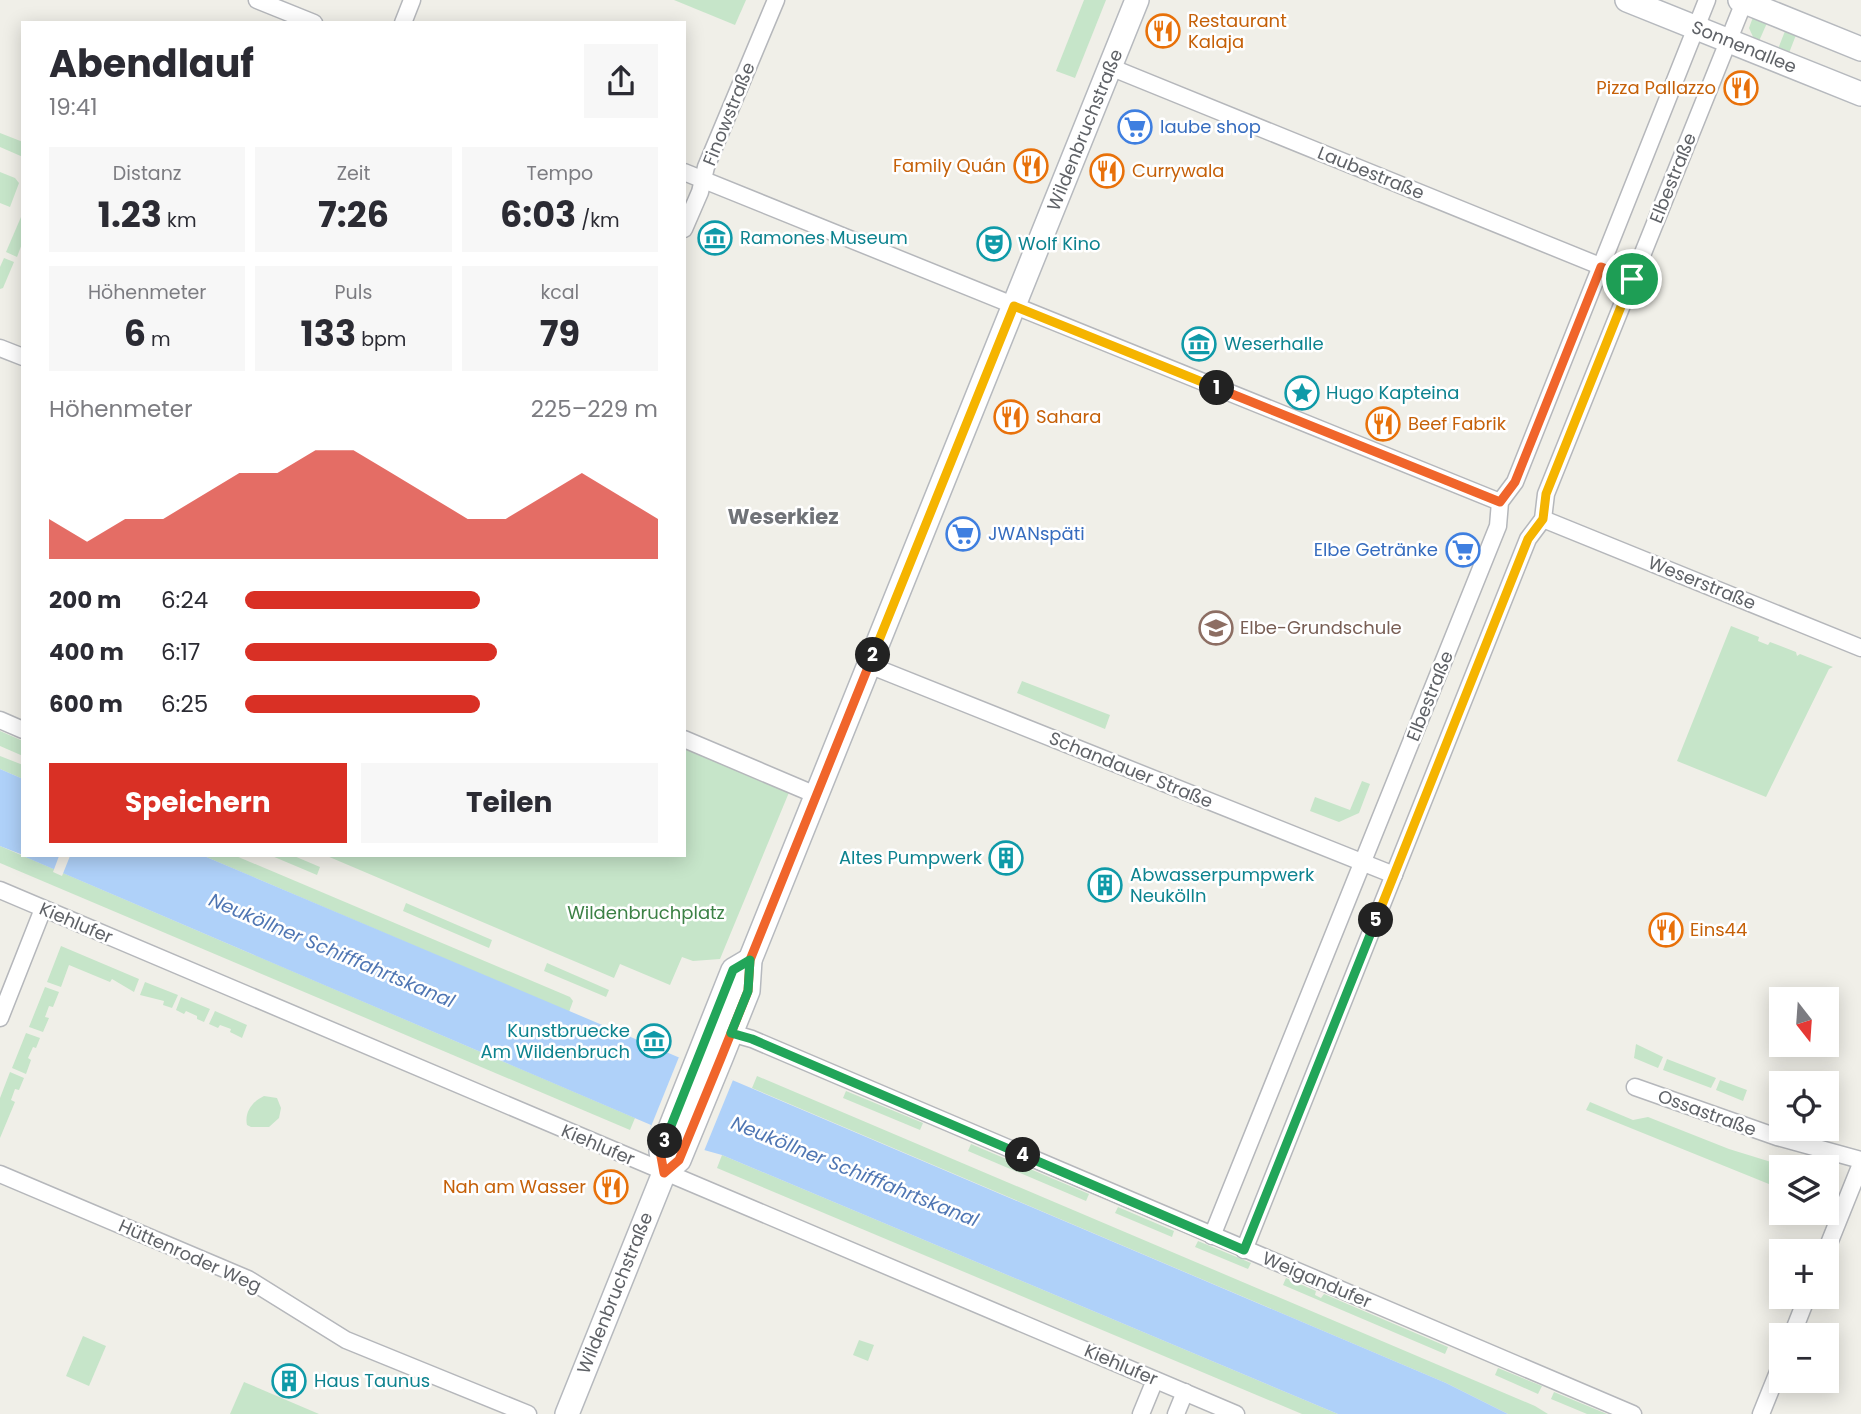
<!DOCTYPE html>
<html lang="de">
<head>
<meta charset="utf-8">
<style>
	:root { --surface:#fff; --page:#f7f7f7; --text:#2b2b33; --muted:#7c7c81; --accent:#d93025 }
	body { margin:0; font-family:Poppins,sans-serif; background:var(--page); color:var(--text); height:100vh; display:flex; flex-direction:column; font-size:26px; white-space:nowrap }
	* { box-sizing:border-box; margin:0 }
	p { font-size:23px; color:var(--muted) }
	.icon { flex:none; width:38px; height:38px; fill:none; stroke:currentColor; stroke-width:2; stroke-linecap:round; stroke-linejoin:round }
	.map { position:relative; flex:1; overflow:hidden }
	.side { position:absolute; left:21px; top:21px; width:665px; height:836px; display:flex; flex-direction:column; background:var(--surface); border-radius:0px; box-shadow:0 4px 18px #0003 }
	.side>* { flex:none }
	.needle { width:46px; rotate:163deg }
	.fabs { position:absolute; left:1769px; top:987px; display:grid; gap:14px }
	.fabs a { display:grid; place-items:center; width:70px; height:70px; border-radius:0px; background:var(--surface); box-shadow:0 4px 18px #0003; font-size:35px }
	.pin { position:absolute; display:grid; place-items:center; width:60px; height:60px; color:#fff; margin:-30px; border:4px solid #fff; border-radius:50%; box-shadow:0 2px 7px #0007 }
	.km { position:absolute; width:35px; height:35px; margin:-18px; border-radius:50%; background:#222; color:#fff; font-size:19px; line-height:35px; text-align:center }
	.round { display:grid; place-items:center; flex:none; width:74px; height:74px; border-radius:0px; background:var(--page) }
	.summary { display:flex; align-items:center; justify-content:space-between; height:119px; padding:0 28px }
	h1 { font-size:38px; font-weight:700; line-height:52px }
	.metrics { display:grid; grid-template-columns:repeat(3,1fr); gap:10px; height:119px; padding:7px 28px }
	.metrics div { display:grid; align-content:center; border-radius:0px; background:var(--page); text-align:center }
	.metrics b { font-size:35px; font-weight:700 }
	.metrics small { font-size:19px; font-weight:400 }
	.metrics p { font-size:19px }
	.chart { height:196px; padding:14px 28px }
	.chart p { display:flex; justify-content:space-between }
	.chart svg { width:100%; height:126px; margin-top:7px; fill:var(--accent); opacity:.7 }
	.primary-button { display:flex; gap:14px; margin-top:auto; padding:14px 28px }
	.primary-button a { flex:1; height:80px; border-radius:0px; background:var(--accent); color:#fff; font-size:28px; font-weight:700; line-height:80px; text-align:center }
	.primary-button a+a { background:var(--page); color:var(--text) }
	ul { padding:0 28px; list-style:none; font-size:23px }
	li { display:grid; grid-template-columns:112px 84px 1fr; align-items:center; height:52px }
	li i { height:18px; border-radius:9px; background:var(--accent) }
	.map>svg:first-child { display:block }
	.green { fill:#c6e5c9 }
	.water { fill:#afd1f9 }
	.pier { fill:#f0efe8 }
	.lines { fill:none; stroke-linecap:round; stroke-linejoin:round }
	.street-casing { stroke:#b5b7bb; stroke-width:19 }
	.secondary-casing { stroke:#b6b9be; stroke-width:26 }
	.street { stroke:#fff; stroke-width:16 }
	.secondary { stroke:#fff; stroke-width:23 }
	.split-1-casing { stroke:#fff; stroke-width:14 }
	.split-2-casing { stroke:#fff; stroke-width:14 }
	.split-3-casing { stroke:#fff; stroke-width:14 }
	.split-4-casing { stroke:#fff; stroke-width:14 }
	.split-5-casing { stroke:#fff; stroke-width:14 }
	.split-6-casing { stroke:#fff; stroke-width:14 }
	.split-1 { stroke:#f0652b; stroke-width:9 }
	.split-2 { stroke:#f5b400; stroke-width:9 }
	.split-3 { stroke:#f0652b; stroke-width:9 }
	.split-4 { stroke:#22a559; stroke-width:9 }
	.split-5 { stroke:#22a559; stroke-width:9 }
	.split-6 { stroke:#f5b400; stroke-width:9 }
	.labels { text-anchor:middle; stroke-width:5; stroke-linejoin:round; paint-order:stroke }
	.food-label { font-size:18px; fill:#c56008; stroke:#fff; text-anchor:start }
	.street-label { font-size:18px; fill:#5f6267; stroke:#fff }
	.shop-label { font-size:18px; fill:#366cbe; stroke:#fff; text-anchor:start }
	.culture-label { font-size:18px; fill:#0d838f; stroke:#fff; text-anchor:start }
	.education-label { font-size:18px; fill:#785e54; stroke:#fff; text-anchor:start }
	.park-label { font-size:18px; fill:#3c8145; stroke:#fff }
	.water-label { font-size:19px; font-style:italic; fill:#4f76b3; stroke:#fff }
	.quarter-label { font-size:21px; font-weight:bold; fill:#707378; stroke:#fff }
</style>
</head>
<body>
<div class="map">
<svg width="1861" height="1414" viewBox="0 0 1861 1414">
	<rect width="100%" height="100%" fill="#f0efe8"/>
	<!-- green -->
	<g class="green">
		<polygon points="674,0 746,0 735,25"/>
		<polygon points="1084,0 1106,0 1075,78 1056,71"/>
		<polygon points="1753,17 1767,23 1759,41 1754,39 1749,28"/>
		<polygon points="1785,31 1796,35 1789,53 1778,49"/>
		<polygon points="0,133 23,142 23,157 0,147"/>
		<polygon points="0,172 15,178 19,183 10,207 0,203"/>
		<polygon points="21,217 23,218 23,241 17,257 6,252"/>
		<polygon points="4,258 14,262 3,288 0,289 0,267"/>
		<polygon points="1731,626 1759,637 1758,641 1768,645 1770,642 1796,652 1797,656 1800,654 1833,667 1829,669 1766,797 1677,761"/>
		<polygon points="1022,681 1110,715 1105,729 1017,693"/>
		<polygon points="0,731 23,741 23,756 0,746"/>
		<polygon points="684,746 790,790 720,959 693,961 682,957 670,985 620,964 614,978 327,856 684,856"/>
		<polygon points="0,756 23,765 23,779 0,769"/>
		<polygon points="1362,781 1370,784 1359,813 1339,822 1310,811 1315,797 1350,810"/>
		<polygon points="0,846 635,1118 630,1130 0,863"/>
		<polygon points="204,856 236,856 570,997 573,1001 569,1012"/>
		<polygon points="272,856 294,856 320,867 317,875"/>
		<polygon points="406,903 492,940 489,948 403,911"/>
		<polygon points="61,946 139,979 134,992 112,979 110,982 69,965 61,987 47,982"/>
		<polygon points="547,963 609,990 606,997 544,971"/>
		<polygon points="145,982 178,995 172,1008 163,1005 164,1001 140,995"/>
		<polygon points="45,987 59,992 53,1007 49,1006 45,1017 49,1018 43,1032 29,1027"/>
		<polygon points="181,997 210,1009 204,1022 197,1019 197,1016 186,1011 184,1014 176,1010"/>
		<polygon points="215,1011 247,1025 242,1038 230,1032 231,1029 220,1025 218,1028 209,1024"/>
		<polygon points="26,1033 40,1038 36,1048 33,1047 28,1058 31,1060 26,1074 12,1068"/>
		<polygon points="1636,1044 1663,1057 1658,1068 1634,1058"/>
		<polygon points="1667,1059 1716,1078 1711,1088 1663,1070"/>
		<polygon points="10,1072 24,1078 19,1090 15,1089 11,1100 15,1102 0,1138 0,1098"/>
		<polygon points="757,1076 1535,1406 1548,1414 1508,1414 1446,1383 752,1088"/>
		<polygon points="1720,1080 1747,1090 1743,1101 1716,1090"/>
		<polygon points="846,1091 923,1123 920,1130 843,1098"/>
		<path d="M264 1096 277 1098 281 1108 279 1118 269 1127H251L247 1125C244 1112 253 1101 264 1096Z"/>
		<polygon points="1590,1102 1633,1120 1648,1117 1729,1149 1787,1167 1782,1167 1781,1189 1586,1110"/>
		<polygon points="971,1144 1089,1194 1086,1201 968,1151"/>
		<polygon points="722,1155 1338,1414 1302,1414 717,1168"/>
		<polygon points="1781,1199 1782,1213 1810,1213 1806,1224 1774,1218"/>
		<polygon points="1118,1207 1174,1231 1172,1237 1115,1213"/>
		<polygon points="1198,1241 1251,1263 1248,1269 1195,1247"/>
		<polygon points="1286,1278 1316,1291 1315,1295 1321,1298 1324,1294 1448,1347 1445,1354 1283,1285"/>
		<polygon points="83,1336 106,1346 89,1386 66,1376"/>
		<polygon points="859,1340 874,1345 868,1361 853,1355"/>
		<polygon points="1498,1368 1542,1386 1538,1394 1495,1375"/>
		<polygon points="244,1382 319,1414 230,1414"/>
		<polygon points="1554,1392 1607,1414 1587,1414 1551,1399"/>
	</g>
	<!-- water -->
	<g class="water">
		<polygon points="0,769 23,779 23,855 0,846"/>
		<polygon points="23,856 204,856 1446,1383 1508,1414 1338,1414 722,1155 704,1150 650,1129 651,1125"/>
	</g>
	<!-- pier -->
	<g class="pier">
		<polygon points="59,856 70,856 62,876 53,872"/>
		<polygon points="679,1057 733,1080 704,1151 650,1129"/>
	</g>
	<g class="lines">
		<defs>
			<g id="street">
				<polyline points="257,0 314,23"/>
				<polyline points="403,23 412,0"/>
				<polyline points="1110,67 1632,279"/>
				<polyline points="684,172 1500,502"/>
				<polyline points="684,229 700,192 706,167 776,0"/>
				<polyline points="0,348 23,357"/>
				<polyline points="1543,519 1861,648"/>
				<polyline points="869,665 1394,875"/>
				<polyline points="0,720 23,730"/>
				<polyline points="684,739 816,795"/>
				<polyline points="0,890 1236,1414"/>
				<polyline points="0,1018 43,909"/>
				<polyline points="731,1033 752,1039 1633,1414"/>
				<polyline points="1635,1087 1777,1137 1861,1160"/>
				<polyline points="0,1174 248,1279 346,1340 528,1414"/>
				<polyline points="1212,1236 1498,526 1500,502 1515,482 1707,0"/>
				<polyline points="1244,1250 1528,539 1543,519 1546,494 1744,2"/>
				<polyline points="1826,1251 1861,1164"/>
				<polyline points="1792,1335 1807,1297"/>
				<polyline points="1141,1414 1155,1380"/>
				<polyline points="1176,1414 1185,1392"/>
				<polyline points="1761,1414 1782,1362"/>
			</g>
			<g id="secondary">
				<polyline points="1627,0 1861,94"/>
				<polyline points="1740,0 1861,49"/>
				<polyline points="664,1173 661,1151 667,1136 733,970 750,960"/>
				<polyline points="567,1414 664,1173 679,1160 721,1058 748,991 750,960 1137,0"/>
			</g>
		</defs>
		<!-- street casing -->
		<use href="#street" class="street-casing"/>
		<!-- secondary casing -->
		<use href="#secondary" class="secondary-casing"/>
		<!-- street -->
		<use href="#street" class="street"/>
		<!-- secondary -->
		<use href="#secondary" class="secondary"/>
	</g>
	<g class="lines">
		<defs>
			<polyline id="split-1" points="1217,388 1500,502 1515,482 1601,267 1632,279"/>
			<polyline id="split-2" points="873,655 1014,306 1217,388"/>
			<polyline id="split-3" points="665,1141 660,1151 664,1173 679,1160 721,1058 748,991 750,960 873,655"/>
			<polyline id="split-4" points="665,1141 733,970 750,960 748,991 731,1033 752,1039 1023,1155"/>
			<polyline id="split-5" points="1023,1155 1244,1250 1376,920"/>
			<polyline id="split-6" points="1376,920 1528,539 1543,519 1546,494 1632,279"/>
		</defs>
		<!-- split-1 casing -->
		<use href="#split-1" class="split-1-casing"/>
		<!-- split-2 casing -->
		<use href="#split-2" class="split-2-casing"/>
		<!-- split-3 casing -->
		<use href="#split-3" class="split-3-casing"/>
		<!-- split-4 casing -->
		<use href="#split-4" class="split-4-casing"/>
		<!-- split-5 casing -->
		<use href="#split-5" class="split-5-casing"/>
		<!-- split-6 casing -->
		<use href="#split-6" class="split-6-casing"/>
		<!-- split-1 -->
		<use href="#split-1" class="split-1"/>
		<!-- split-2 -->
		<use href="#split-2" class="split-2"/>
		<!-- split-3 -->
		<use href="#split-3" class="split-3"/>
		<!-- split-4 -->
		<use href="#split-4" class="split-4"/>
		<!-- split-5 -->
		<use href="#split-5" class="split-5"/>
		<!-- split-6 -->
		<use href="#split-6" class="split-6"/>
	</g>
	<!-- icons -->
	<defs>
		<symbol id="restaurant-ring" viewBox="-11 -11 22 22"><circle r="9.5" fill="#fff" stroke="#e8710a" stroke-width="1.5"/><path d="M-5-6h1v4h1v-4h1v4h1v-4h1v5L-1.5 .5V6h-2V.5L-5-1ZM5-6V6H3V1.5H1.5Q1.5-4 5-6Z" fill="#e8710a"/></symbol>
		<symbol id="supermarket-ring" viewBox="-11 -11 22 22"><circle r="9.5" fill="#fff" stroke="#3f7fe0" stroke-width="1.5"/><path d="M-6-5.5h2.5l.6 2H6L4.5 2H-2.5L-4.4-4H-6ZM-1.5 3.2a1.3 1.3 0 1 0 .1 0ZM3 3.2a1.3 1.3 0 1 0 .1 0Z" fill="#3f7fe0"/></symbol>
		<symbol id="museum-ring" viewBox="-11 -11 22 22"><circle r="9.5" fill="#fff" stroke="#0f9aa8" stroke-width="1.5"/><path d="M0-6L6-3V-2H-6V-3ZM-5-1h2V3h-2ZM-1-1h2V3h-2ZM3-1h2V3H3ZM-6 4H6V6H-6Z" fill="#0f9aa8"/></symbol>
		<symbol id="theatre-ring" viewBox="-11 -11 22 22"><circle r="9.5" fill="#fff" stroke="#0f9aa8" stroke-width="1.5"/><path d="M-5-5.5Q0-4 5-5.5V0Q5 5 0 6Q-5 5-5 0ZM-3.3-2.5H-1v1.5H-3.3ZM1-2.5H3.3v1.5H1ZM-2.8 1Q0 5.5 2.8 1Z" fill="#0f9aa8"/></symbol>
		<symbol id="sight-ring" viewBox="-11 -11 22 22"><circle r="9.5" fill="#fff" stroke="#0f9aa8" stroke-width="1.5"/><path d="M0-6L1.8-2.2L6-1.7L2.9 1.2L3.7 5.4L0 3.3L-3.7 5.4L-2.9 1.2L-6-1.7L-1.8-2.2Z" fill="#0f9aa8"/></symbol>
		<symbol id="school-ring" viewBox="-11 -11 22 22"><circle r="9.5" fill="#fff" stroke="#8d6e63" stroke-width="1.5"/><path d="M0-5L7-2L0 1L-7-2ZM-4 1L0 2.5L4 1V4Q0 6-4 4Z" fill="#8d6e63"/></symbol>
		<symbol id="building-ring" viewBox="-11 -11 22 22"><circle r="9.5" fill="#fff" stroke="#0f9aa8" stroke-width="1.5"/><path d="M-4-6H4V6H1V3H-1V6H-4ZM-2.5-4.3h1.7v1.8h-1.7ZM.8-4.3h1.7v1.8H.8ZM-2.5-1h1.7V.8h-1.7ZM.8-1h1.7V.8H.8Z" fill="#0f9aa8"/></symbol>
	</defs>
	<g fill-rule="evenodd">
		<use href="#restaurant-ring" x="1144" y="12" width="38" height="38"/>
		<use href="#restaurant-ring" x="1722" y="69" width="38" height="38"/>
		<use href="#supermarket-ring" x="1116" y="108" width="38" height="38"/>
		<use href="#restaurant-ring" x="1012" y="147" width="38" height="38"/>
		<use href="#restaurant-ring" x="1088" y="152" width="38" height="38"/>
		<use href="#museum-ring" x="696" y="219" width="38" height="38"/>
		<use href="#theatre-ring" x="975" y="225" width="38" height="38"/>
		<use href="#museum-ring" x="1180" y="325" width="38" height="38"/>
		<use href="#sight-ring" x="1283" y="374" width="38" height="38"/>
		<use href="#restaurant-ring" x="992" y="398" width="38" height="38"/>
		<use href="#restaurant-ring" x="1364" y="405" width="38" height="38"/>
		<use href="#supermarket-ring" x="944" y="515" width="38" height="38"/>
		<use href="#supermarket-ring" x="1444" y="531" width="38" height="38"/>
		<use href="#school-ring" x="1197" y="609" width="38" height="38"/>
		<use href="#building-ring" x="987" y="839" width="38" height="38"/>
		<use href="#building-ring" x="1086" y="866" width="38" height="38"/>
		<use href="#restaurant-ring" x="1647" y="911" width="38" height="38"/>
		<use href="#museum-ring" x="635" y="1022" width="38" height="38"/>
		<use href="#restaurant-ring" x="592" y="1168" width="38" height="38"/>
		<use href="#building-ring" x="270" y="1362" width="38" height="38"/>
	</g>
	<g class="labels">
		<!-- food labels -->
		<g class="food-label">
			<text x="1188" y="27">Restaurant<tspan x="1188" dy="21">Kalaja</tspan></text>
			<text x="1716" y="94" text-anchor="end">Pizza Pallazzo</text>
			<text x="1006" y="172" text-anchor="end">Family Quán</text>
			<text x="1132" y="177">Currywala</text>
			<text x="1036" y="423">Sahara</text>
			<text x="1408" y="430">Beef Fabrik</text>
			<text x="1690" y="936">Eins44</text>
			<text x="586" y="1193" text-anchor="end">Nah am Wasser</text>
		</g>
		<!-- street labels -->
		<g class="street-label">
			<text transform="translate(1744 47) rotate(22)" y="6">Sonnenallee</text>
			<text transform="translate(729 114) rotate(-68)" y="6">Finowstraße</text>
			<text transform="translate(1085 130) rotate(-68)" y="6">Wildenbruchstraße</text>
			<text transform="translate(1371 173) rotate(22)" y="6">Laubestraße</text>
			<text transform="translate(1673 178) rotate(-68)" y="6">Elbestraße</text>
			<text transform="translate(1702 583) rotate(22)" y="6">Weserstraße</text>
			<text transform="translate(1430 696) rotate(-68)" y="6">Elbestraße</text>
			<text transform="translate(1131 770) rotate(22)" y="6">Schandauer Straße</text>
			<text transform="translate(76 923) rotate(23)" y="6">Kiehlufer</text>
			<text transform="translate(1707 1113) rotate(20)" y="6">Ossastraße</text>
			<text transform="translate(598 1145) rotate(23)" y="6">Kiehlufer</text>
			<text transform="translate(190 1256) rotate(24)" y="6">Hüttenroder Weg</text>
			<text transform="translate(1317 1280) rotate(23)" y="6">Weigandufer</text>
			<text transform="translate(615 1293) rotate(-68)" y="6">Wildenbruchstraße</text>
			<text transform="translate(1121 1365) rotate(23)" y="6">Kiehlufer</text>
		</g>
		<!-- shop labels -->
		<g class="shop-label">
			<text x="1160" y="133">laube shop</text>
			<text x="988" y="540">JWANspäti</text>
			<text x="1438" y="556" text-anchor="end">Elbe Getränke</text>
		</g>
		<!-- culture labels -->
		<g class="culture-label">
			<text x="740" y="244">Ramones Museum</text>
			<text x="1018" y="250">Wolf Kino</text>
			<text x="1224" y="350">Weserhalle</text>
			<text x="1326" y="399">Hugo Kapteina</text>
			<text x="982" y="864" text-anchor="end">Altes Pumpwerk</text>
			<text x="1130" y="881">Abwasserpumpwerk<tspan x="1130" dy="21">Neukölln</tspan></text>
			<text x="630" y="1037" text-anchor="end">Kunstbruecke<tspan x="630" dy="21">Am Wildenbruch</tspan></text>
			<text x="314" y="1387">Haus Taunus</text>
		</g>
		<!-- education labels -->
		<g class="education-label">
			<text x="1240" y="634">Elbe-Grundschule</text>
		</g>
		<!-- park labels -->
		<g class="park-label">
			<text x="646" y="919">Wildenbruchplatz</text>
		</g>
		<!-- water labels -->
		<g class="water-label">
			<text transform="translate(332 950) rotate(23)" y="7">Neuköllner Schifffahrtskanal</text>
			<text transform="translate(855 1171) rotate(22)" y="7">Neuköllner Schifffahrtskanal</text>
		</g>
		<!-- quarter labels -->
		<g class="quarter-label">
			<text x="783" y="524">Weserkiez</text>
		</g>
	</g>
</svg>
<div class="fabs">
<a><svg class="needle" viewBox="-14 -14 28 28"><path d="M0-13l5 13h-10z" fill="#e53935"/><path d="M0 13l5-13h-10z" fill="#7c7c81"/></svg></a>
<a><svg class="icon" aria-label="locate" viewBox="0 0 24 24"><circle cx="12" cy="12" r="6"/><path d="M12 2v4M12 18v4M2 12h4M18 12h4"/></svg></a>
<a><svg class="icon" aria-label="layers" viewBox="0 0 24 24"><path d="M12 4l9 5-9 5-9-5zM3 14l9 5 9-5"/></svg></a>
<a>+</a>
<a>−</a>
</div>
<div class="pin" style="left:1632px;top:279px;background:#1e9e55"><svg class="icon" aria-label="arrive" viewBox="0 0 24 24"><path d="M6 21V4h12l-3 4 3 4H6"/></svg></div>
<b class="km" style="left:1217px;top:388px">1</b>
<b class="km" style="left:873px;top:655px">2</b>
<b class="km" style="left:665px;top:1141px">3</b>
<b class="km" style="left:1023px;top:1155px">4</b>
<b class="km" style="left:1376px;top:920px">5</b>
<section class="side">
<div class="summary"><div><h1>Abendlauf</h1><p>19:41</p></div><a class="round"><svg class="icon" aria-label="share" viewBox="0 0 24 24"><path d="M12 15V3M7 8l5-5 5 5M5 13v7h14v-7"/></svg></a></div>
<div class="metrics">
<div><p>Distanz</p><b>1.23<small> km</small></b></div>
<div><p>Zeit</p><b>7:26</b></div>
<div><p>Tempo</p><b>6:03<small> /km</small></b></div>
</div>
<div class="metrics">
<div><p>Höhenmeter</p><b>6<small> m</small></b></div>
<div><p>Puls</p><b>133<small> bpm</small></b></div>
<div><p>kcal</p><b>79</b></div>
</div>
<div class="chart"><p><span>Höhenmeter</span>225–229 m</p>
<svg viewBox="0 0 160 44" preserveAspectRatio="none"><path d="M0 44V30L10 38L20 30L30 30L40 22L50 14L60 14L70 6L80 6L90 14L100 22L110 30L120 30L130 22L140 14L150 22L160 30V44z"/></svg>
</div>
<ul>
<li><b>200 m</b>6:24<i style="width:57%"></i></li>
<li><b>400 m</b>6:17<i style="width:61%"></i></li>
<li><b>600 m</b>6:25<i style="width:57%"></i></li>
</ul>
<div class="primary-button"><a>Speichern</a><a>Teilen</a></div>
</section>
</div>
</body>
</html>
